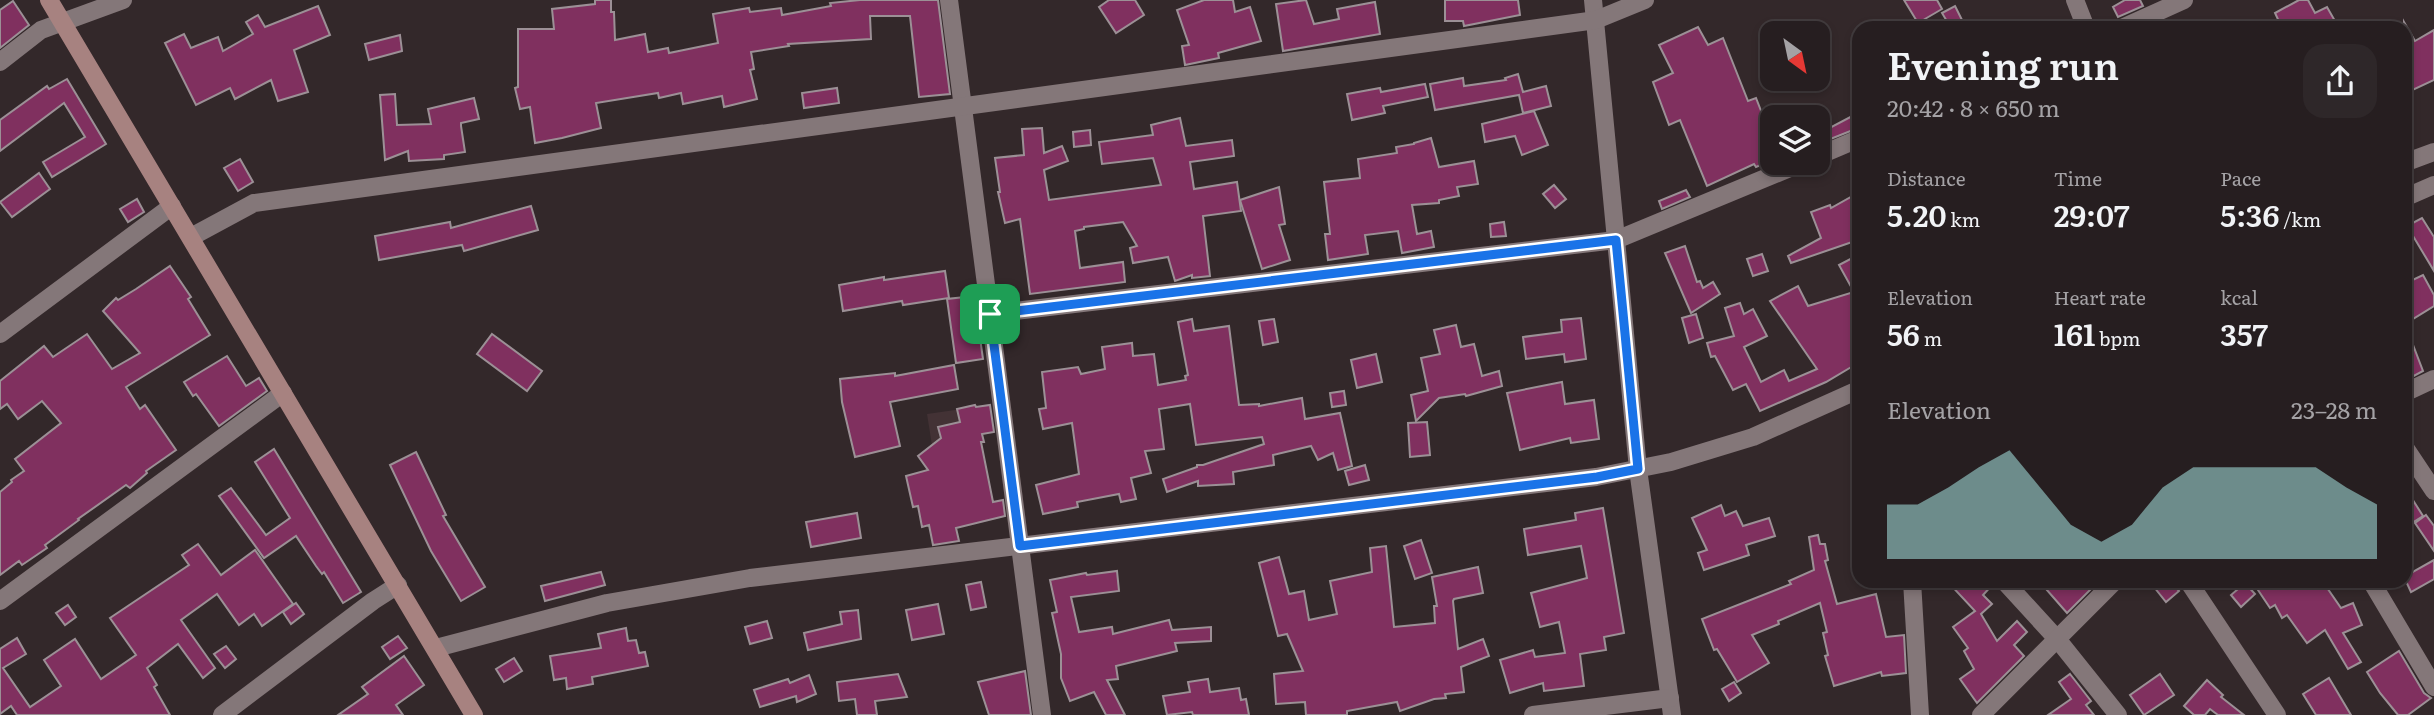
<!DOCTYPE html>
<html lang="en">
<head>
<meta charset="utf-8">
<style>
	:root { --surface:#261e20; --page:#2e2729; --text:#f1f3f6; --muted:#a4a2a5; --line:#423c3e; --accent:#8bbbb9 }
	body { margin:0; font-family:Literata,serif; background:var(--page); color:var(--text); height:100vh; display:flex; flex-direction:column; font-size:26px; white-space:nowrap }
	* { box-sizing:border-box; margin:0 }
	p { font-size:23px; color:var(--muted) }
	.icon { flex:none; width:38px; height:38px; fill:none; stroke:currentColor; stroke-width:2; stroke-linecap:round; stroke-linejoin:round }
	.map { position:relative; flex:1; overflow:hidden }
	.side { position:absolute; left:1852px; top:21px; width:560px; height:567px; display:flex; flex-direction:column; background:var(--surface); border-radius:21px; box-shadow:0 4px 10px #0003,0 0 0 2px var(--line) }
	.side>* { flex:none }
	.needle { width:46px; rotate:147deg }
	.controls { position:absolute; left:1760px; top:21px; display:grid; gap:14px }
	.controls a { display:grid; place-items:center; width:70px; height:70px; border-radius:14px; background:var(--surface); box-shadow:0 4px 10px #0003,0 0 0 2px var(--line); font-size:35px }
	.pin { position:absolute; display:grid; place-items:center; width:60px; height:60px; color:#fff; margin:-30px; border-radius:14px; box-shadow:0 4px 10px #0006 }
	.round { display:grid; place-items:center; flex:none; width:74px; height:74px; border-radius:21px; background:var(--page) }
	.overview { display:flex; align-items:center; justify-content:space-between; height:119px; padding:0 35px }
	h1 { font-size:38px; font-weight:600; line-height:52px }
	.metrics { display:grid; grid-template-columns:repeat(3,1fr); gap:10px; height:119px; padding:7px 35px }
	.metrics div { display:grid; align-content:center }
	.metrics b { font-size:30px; font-weight:600 }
	.metrics small { font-size:19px; font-weight:400 }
	.metrics p { font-size:19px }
	.chart { height:196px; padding:14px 35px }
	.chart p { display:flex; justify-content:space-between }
	.chart svg { width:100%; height:126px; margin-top:7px; fill:var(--accent); opacity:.7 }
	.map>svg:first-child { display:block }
	.built { fill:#433235 }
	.building { fill:#80305f; stroke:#9c9096; stroke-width:2 }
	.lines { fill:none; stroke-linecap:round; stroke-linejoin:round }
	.street { stroke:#847779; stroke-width:18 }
	.secondary { stroke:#a78280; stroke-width:18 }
	.route-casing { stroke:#fff; stroke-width:14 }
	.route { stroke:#1a73e8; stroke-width:9 }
</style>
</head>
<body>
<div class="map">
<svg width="2434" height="715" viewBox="0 0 2434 715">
	<rect width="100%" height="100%" fill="#33282a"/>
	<!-- built -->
	<polygon class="built" points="969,408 976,431 934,458 927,414"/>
	<!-- building -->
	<g class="building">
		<polygon points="595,0 611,0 611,12 614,12 615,40 645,34 648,52 668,48 669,53 718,43 713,14 749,8 750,12 781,8 782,15 831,6 830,3 860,0 938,0 950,94 919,97 910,16 870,16 871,39 788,44 789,46 751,52 754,69 750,70 757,99 724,107 722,96 683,104 681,93 659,98 658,93 596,103 601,128 562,138 535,143 530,107 520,109 515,88 518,87 518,29 554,29 552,9 595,4"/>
		<polygon points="1109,0 1135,0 1144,15 1116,33 1099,7"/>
		<polygon points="1204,0 1233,0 1235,12 1250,7 1261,41 1218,53 1219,58 1185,65 1182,46 1189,45 1177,10"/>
		<polygon points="1306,0 1314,24 1339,19 1337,9 1375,2 1380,34 1283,51 1276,4"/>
		<polygon points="1445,0 1518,0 1520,15 1464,26 1463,21 1445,21"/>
		<polygon points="1904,0 1937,0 1942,9 1918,23"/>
		<polygon points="2125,0 2140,0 2143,6 2118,17 2113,7"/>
		<polygon points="2299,0 2308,0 2315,13 2327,7 2339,28 2282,28 2275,13"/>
		<polygon points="13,1 29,25 0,48 0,10"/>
		<polygon points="318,6 330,35 294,50 308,92 278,101 271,80 235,99 230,88 196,105 165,43 184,34 191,48 218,37 223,51 253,34 246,22 258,15 265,27"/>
		<polygon points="1955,6 1966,28 1951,28 1942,13"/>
		<polygon points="2404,22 2415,41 2434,30 2434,80 2404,94"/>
		<polygon points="1698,27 1708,45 1723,38 1748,101 1756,98 1767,126 1773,123 1773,160 1756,167 1754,164 1707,186 1680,120 1669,125 1653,82 1673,73 1659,45"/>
		<polygon points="400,35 402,51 369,60 365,44"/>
		<polygon points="1518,74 1523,92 1546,86 1551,106 1523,113 1519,95 1435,110 1430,84 1463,78 1464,86 1506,80 1505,78"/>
		<polygon points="67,79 106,144 52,177 43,162 85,137 64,103 0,151 0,120 47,86 49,89"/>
		<polygon points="1425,84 1428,97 1383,106 1385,113 1352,120 1347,94 1380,88 1381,92"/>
		<polygon points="837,88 839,103 804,108 802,93"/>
		<polygon points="395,94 397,125 431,124 428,109 474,98 479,119 461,123 461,126 465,152 444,155 444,159 409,161 408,151 385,160 380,95"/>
		<polygon points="1534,111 1548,145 1522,155 1515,136 1485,142 1482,124"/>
		<polygon points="1858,113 1858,128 1818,144 1818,134"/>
		<polygon points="1180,118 1186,146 1232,140 1234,156 1190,162 1194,189 1237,182 1241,211 1203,216 1210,276 1192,278 1192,275 1175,281 1168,257 1133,263 1130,248 1137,246 1123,222 1084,227 1084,229 1075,231 1080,268 1123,262 1125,282 1030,294 1020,219 1005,223 998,192 1000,192 995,158 1024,155 1022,129 1042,128 1044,153 1062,146 1068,161 1044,170 1049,200 1161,185 1153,158 1102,164 1099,142 1153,135 1151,125"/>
		<polygon points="1090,130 1091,145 1074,147 1073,132"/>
		<polygon points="1431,138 1439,167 1474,161 1478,184 1457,187 1459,196 1439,200 1439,203 1412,205 1417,234 1431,231 1434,247 1402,253 1398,231 1365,235 1368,254 1328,260 1325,234 1330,234 1324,182 1360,178 1358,159 1397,153 1396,147 1414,144 1414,143"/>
		<polygon points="240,159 253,182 238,191 224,168"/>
		<polygon points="39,173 50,189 12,217 0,202"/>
		<polygon points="1554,185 1566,199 1555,208 1543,194"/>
		<polygon points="1279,187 1285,224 1279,225 1290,260 1262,269 1240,200"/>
		<polygon points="1686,190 1690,197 1662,209 1659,201"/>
		<polygon points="1858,193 1858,240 1791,263 1788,256 1821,238 1811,212 1830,205 1831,208"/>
		<polygon points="137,199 144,212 128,222 120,209"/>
		<polygon points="531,206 538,230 464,251 462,245 379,260 375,236 450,222 451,228"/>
		<polygon points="2422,218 2434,237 2434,271 2407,226"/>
		<polygon points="1504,222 1506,236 1491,237 1490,224"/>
		<polygon points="1685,246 1697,282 1700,281 1703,288 1713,282 1720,294 1691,313 1665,253"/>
		<polygon points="1762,254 1768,271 1753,276 1747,259"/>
		<polygon points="1858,255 1858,363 1826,382 1760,411 1746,384 1733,390 1715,356 1711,357 1707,343 1734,336 1725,308 1740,303 1744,314 1753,309 1767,336 1744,347 1761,382 1784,370 1789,381 1817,369 1770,301 1798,286 1808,306 1854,292 1839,265"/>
		<polygon points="170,266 191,297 188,299 210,335 126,387 140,409 145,405 176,450 146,471 147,473 130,488 126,485 78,519 79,520 45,545 47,548 22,565 19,561 0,575 0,492 12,482 11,480 24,471 15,459 61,423 42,401 18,419 7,404 0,409 0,381 44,346 53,357 87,334 112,369 140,353 103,311 116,298 118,300 136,289"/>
		<polygon points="945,271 949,298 903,305 902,301 843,311 839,285 884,277 884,280"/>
		<polygon points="2423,275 2434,295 2434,306 2405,324 2423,371 2410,378 2404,363 2404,284"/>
		<polygon points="974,296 983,359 956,363 947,299"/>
		<polygon points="1696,314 1703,338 1689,343 1682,318"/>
		<polygon points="1581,318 1586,359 1565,362 1564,354 1526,359 1523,337 1562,332 1561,320"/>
		<polygon points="1192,319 1194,331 1229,326 1239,405 1259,404 1259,406 1302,398 1305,419 1340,413 1352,466 1338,470 1333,453 1318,460 1311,446 1273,455 1274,465 1233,472 1234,484 1198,486 1198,481 1167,492 1163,479 1197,467 1197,465 1203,465 1264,444 1262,437 1196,445 1190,404 1159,409 1164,449 1145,451 1151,473 1131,478 1136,499 1121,502 1119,494 1077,502 1078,507 1043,514 1036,485 1079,474 1072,423 1043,429 1039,409 1046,408 1042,372 1078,367 1081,374 1105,369 1102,347 1132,343 1133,356 1154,354 1158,385 1186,380 1185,376 1188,375 1178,322"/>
		<polygon points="1274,319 1278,342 1263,345 1259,321"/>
		<polygon points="1456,325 1461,347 1474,344 1482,376 1499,371 1502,386 1466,396 1465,394 1439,398 1416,421 1411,395 1428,391 1421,358 1440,354 1434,330"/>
		<polygon points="492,334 542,371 527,391 477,354"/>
		<polygon points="1376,354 1382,382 1357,388 1351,360"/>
		<polygon points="227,356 246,386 259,378 267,391 219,426 196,394 193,396 184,382"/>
		<polygon points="954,365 958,389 890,402 900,446 855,457 842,402 840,379 895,373 895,376"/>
		<polygon points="1562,382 1565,404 1594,400 1599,439 1571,443 1570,438 1520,450 1507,393"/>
		<polygon points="1344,391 1346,405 1332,407 1330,393"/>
		<polygon points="975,405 976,407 990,405 994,432 982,434 984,442 981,442 993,502 1003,500 1005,516 956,528 959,541 933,545 929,525 922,527 918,506 913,507 906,476 928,470 918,456 941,438 938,427 960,422 957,409"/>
		<polygon points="1427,422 1430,455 1410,457 1408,423"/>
		<polygon points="274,449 361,592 343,603 324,572 322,574 316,566 296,536 264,558 219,496 231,488 266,535 290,518 255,462"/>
		<polygon points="416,452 446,515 443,516 485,587 461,601 431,551 390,465"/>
		<polygon points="1365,465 1369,480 1349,485 1345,471"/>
		<polygon points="2404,486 2423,516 2404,528"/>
		<polygon points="1721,505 1725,516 1736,511 1743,526 1769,518 1775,536 1746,545 1749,555 1704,570 1698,553 1707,550 1692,518"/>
		<polygon points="1603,508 1624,633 1604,637 1606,650 1580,654 1584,686 1544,691 1543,683 1510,693 1500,660 1533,650 1535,657 1565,653 1559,622 1540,627 1531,593 1587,578 1581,546 1528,555 1524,529 1576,520 1575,513"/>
		<polygon points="857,513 861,538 811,547 806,522"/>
		<polygon points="2426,515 2434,526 2434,551 2415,523"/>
		<polygon points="1818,535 1820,544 1825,544 1828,560 1825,561 1837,604 1876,594 1886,637 1904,635 1906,673 1882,676 1881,672 1834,686 1825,656 1828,655 1823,633 1827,632 1820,603 1778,621 1779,624 1752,635 1769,663 1737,682 1717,649 1714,650 1702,619 1791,584 1789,581 1814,570 1809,537"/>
		<polygon points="1421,540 1432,573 1415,579 1404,546"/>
		<polygon points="198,544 221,575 255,550 293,604 262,626 254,614 239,625 217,594 181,620 215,668 203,678 178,644 147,668 157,685 154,687 170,715 17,715 11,706 0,714 0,649 17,638 26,654 3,668 30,707 61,686 44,660 75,639 101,679 136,655 110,618 189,565 182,555"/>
		<polygon points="1386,546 1394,627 1435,623 1434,606 1437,606 1432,577 1478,567 1483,593 1454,599 1453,601 1458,649 1483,639 1489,656 1461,667 1464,692 1445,694 1446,698 1434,699 1400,711 1397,702 1347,711 1347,715 1306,715 1305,702 1276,704 1274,674 1303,671 1287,634 1278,636 1259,563 1279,557 1289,594 1304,591 1309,620 1337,614 1330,581 1372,572 1370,548"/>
		<polygon points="2434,560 2434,579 2411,592 2404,577"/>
		<polygon points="1117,571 1119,591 1071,597 1079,632 1112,627 1113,634 1169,620 1172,630 1211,627 1211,641 1175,643 1177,651 1116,666 1118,679 1107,680 1125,715 1106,715 1094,692 1070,701 1061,678 1061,654 1052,613 1057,612 1050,580 1086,573 1087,575"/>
		<polygon points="601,572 605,585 545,601 541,586"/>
		<polygon points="1947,581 1993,581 1993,584 1983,595 1992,604 1981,614 1997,641 2017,621 2027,632 2014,645 2024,656 1977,703 1960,679 1974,669 1964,651 1968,648 1953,627 1975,611"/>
		<polygon points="2039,581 2099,581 2067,613"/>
		<polygon points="2162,581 2170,581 2179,591 2166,602 2154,587"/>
		<polygon points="2265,581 2312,581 2316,587 2323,582 2341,608 2353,603 2362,625 2343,633 2361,662 2348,669 2325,630 2307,643 2287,615 2282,618 2275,605 2270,608 2256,587"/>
		<polygon points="981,582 986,607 971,610 966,585"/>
		<polygon points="2245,583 2255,594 2241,607 2231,595"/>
		<polygon points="296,603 304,614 291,624 283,612"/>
		<polygon points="938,604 944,634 912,640 906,610"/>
		<polygon points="68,605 76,617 65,625 56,613"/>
		<polygon points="858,610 861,639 808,650 804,633 842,624 840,612"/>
		<polygon points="767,621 772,638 750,644 745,627"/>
		<polygon points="626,628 628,641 636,640 639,653 645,652 648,666 592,677 593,684 567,689 566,678 554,680 550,656 601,648 598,634"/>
		<polygon points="398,636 407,648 390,659 382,647"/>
		<polygon points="226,646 236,659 225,668 214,654"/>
		<polygon points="2399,651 2424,693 2431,698 2408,715 2398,715 2380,693 2367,672"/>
		<polygon points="404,656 424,685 396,705 403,715 338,715 368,694 362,687"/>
		<polygon points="514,658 522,671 504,682 496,669"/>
		<polygon points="1025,671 1031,715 989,715 978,682"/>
		<polygon points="898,674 907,697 875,701 877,715 857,715 855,699 839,701 837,682"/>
		<polygon points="2070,674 2091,701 2086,705 2094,715 2048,715 2071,699 2059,682"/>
		<polygon points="2160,674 2174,695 2144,715 2130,695"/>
		<polygon points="809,675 816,694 797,702 796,696 760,707 754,690 788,679 790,683"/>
		<polygon points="2329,678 2351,715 2316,715 2303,694"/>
		<polygon points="1208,679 1210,692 1239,688 1241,700 1246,699 1249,715 1193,715 1192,712 1167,715 1163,696 1190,692 1188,682"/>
		<polygon points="2207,680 2223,695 2221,697 2244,715 2218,715 2210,709 2205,715 2194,715 2184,706"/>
		<polygon points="1734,682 1741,693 1729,701 1722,689"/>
	</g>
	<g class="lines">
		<!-- street -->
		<g class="street">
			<polyline points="949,0 1042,715"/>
			<polyline points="1593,0 1638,469 1672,715"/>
			<polyline points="2075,0 2086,28"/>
			<polyline points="2122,28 2184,0"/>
			<polyline points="0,62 41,30 123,0"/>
			<polyline points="1818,156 1858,139"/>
			<polyline points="2404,163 2434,152"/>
			<polyline points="2404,198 2434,185"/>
			<polyline points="191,237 254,203 1596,20 1645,0"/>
			<polyline points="990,314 1616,240 1802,163"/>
			<polyline points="0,334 172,206"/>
			<polyline points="2404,393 2434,379"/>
			<polyline points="2404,446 2434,491"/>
			<polyline points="1912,581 1920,715"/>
			<polyline points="2004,581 2058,640 2118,715"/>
			<polyline points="2188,581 2277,715"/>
			<polyline points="2371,581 2434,687"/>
			<polyline points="0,601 283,393"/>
			<polyline points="436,648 607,603 750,578 1596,477 1671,462 1753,437 1858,390"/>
			<polyline points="222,715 373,601 398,585"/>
			<polyline points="1533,715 1670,698"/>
			<polyline points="1981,715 2115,581"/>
		</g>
		<!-- secondary -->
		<polyline class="secondary" points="49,0 474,715"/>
	</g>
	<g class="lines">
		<defs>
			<polygon id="route" points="1616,240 1638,469 1597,477 1020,546 990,314"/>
		</defs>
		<!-- route casing -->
		<use href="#route" class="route-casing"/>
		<!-- route -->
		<use href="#route" class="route"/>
	</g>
</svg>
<div class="controls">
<a><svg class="needle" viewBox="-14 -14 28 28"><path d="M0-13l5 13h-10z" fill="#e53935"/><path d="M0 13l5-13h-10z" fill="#a4a2a5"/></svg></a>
<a><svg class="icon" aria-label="layers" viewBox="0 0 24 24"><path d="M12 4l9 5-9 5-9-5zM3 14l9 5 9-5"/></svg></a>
</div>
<div class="pin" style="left:990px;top:314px;background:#1e9e55"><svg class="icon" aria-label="arrive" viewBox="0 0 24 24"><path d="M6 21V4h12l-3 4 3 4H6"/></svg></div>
<section class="side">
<div class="overview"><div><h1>Evening run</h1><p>20:42 · 8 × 650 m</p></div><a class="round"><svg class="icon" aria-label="share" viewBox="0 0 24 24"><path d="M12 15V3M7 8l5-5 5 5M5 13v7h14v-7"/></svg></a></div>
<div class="metrics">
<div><p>Distance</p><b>5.20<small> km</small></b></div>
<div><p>Time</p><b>29:07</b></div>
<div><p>Pace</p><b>5:36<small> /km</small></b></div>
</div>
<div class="metrics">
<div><p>Elevation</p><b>56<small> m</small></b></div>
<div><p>Heart rate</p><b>161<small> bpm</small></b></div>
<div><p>kcal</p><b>357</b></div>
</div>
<div class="chart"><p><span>Elevation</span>23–28 m</p>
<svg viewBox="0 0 160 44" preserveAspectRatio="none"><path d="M0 44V25L10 25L20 19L30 12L40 6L50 19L60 32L70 38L80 32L90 19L100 12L110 12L120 12L130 12L140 12L150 19L160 25V44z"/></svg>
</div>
</section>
</div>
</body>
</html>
